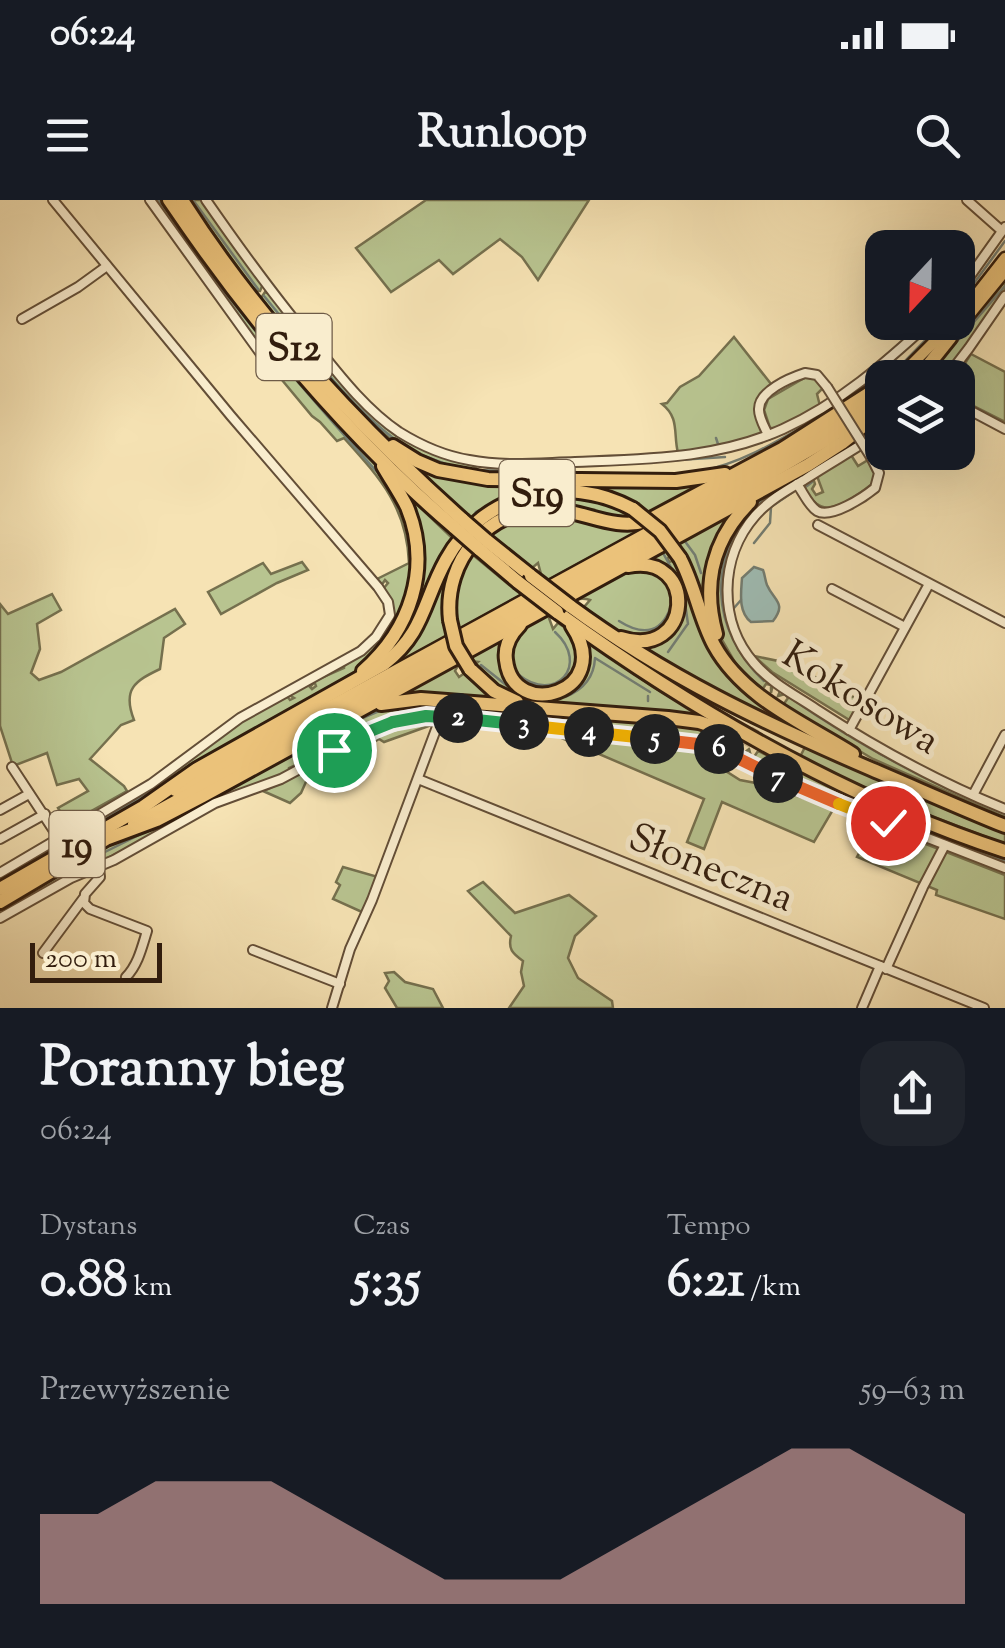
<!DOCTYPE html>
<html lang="pl">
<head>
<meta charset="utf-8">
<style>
	:root { --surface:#171b24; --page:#20242c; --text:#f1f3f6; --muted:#9ea1a6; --accent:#c59692 }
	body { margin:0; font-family:"Sorts Mill Goudy",serif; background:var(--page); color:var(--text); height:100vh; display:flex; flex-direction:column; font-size:38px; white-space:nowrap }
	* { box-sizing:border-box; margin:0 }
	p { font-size:32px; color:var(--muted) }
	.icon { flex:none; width:55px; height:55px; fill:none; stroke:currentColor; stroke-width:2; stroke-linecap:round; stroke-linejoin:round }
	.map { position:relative; height:808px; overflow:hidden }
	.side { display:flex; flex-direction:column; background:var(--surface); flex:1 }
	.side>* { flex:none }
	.needle { width:65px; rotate:202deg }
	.tools { position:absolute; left:865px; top:30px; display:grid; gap:20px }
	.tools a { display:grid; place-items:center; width:110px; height:110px; border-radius:20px; background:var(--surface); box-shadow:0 10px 40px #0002; font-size:50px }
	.scale { position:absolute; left:30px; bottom:25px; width:132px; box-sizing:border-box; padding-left:10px; border:5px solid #321d0d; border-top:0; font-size:28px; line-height:35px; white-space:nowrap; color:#321d0d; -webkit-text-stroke:8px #f9edce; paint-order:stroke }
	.pin { position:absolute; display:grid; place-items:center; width:85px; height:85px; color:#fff; margin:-42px; border:5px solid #fff; border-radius:50%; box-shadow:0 2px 10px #0007 }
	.km { position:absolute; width:50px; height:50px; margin:-25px; border-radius:50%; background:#222; color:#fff; font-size:28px; line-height:50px; text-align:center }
	.round { display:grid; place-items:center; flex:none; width:105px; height:105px; border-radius:30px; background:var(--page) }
	.summary { display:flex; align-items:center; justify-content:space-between; height:170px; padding:0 40px }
	h1 { font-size:55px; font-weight:700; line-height:75px }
	.figures { display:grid; grid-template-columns:repeat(3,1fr); gap:15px; height:170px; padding:10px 40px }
	.figures div { display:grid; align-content:center }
	.figures b { font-size:50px; font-weight:700 }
	.figures small { font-size:28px; font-weight:400 }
	.figures p { font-size:28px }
	.chart { height:280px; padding:20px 40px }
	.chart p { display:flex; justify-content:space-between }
	.chart svg { width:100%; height:180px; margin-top:10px; fill:var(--accent); opacity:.7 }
	.status { display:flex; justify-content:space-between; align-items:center; height:70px; padding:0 50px; background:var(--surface); direction:ltr }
	.status svg { height:28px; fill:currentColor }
	header { display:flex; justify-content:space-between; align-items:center; height:130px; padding:0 40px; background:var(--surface); font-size:45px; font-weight:700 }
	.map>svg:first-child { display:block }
	.green { fill:#b8c490; stroke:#75704e; stroke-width:2.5; fill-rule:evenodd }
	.water { fill:#9fbdb5; stroke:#737d72; stroke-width:2.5 }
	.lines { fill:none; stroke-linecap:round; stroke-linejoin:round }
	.stream { stroke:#737d72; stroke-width:2.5 }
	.minor-tunnel { stroke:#cfbb93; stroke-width:8; stroke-dasharray:8 4; stroke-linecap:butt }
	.minor-casing { stroke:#634e37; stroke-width:12 }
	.major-casing { stroke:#321d0d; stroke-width:15 }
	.highway-casing { stroke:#321d0d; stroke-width:18 }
	.minor { stroke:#f9edce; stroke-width:8 }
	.major { stroke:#ebc27a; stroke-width:10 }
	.highway { stroke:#ebc27a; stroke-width:12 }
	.minor-bridge-casing { stroke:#634e37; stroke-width:12; stroke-linecap:butt }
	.highway-bridge-casing { stroke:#321d0d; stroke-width:18; stroke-linecap:butt }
	.minor-bridge { stroke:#f9edce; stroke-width:8 }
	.highway-bridge { stroke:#ebc27a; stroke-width:12 }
	.split-1-casing { stroke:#fff; stroke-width:20 }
	.split-2-casing { stroke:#fff; stroke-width:20 }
	.split-3-casing { stroke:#fff; stroke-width:20 }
	.split-4-casing { stroke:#fff; stroke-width:20 }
	.split-5-casing { stroke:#fff; stroke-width:20 }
	.split-6-casing { stroke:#fff; stroke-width:20 }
	.split-7-casing { stroke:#fff; stroke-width:20 }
	.split-8-casing { stroke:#fff; stroke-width:20 }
	.split-9-casing { stroke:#fff; stroke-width:20 }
	.split-1 { stroke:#22a559; stroke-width:12 }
	.split-2 { stroke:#22a559; stroke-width:12 }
	.split-3 { stroke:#22a559; stroke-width:12 }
	.split-4 { stroke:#f5b400; stroke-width:12 }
	.split-5 { stroke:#f5b400; stroke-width:12 }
	.split-6 { stroke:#f0652b; stroke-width:12 }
	.split-7 { stroke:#f0652b; stroke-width:12 }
	.split-8 { stroke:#f0652b; stroke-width:12 }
	.split-9 { stroke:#f5b400; stroke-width:12 }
	.labels { text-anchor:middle; stroke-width:10; stroke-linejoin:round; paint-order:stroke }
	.shield { fill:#f9edce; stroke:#6e5b47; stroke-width:2.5 }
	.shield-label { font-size:38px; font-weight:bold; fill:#321d0d }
	.street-label { font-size:40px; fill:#321d0d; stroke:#f9edce }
</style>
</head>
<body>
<div class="status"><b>06:24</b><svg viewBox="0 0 49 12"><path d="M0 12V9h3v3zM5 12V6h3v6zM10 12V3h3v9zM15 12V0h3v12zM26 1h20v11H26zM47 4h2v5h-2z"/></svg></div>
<header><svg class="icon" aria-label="menu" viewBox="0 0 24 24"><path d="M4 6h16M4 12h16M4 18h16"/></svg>Runloop<svg class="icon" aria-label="search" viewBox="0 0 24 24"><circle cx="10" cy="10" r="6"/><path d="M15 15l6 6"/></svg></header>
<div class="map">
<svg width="1005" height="808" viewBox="0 0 1005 808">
	<rect width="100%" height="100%" fill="#f6e3b4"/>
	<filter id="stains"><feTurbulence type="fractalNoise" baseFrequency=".002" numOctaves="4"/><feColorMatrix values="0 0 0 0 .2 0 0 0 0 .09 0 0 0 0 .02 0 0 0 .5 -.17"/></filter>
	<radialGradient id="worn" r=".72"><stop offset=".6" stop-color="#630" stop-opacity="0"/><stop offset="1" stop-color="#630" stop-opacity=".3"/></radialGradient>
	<!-- green -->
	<g class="green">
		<path d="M153 0H161L195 49 299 183 368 256 388 279 400 298 415 347 405 410 364 467 352 476 0 685V677L100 616 237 524 287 496 290 500 294 498 289 495 312 482 313 484 310 487 312 489 316 486 314 481 344 468V466L373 444 393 412 392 403 383 389 388 383 385 380 381 386 375 380 409 363C407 307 380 278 344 238L337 241 320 222 312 216 272 168 270 157 264 155Z"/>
		<polygon points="190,0 203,0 263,84 260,91 257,91 250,85"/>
		<polygon points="426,0 589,0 538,80 522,57 500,39 453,74 439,60 391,92 356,48"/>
		<polygon points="1005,81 1005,92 944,176 922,178 987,105"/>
		<path d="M265 92 270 94 315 151 356 198 389 227 468 262 480 271C403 288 305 150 261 98Z"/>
		<path d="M734 137 771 184 756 215 762 231 760 235 733 244 678 253C673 234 680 218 662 204L667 203 680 187 699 176Z"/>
		<polygon points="971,154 1005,172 1005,222 958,198 956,177"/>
		<polygon points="806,177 815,179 823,188 817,194 820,206 776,228 770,228 764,210 768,199"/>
		<polygon points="882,216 882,227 764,304 726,370 735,437 773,484 771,493 771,485 766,484 762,490 736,464 721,438 715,418 713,397 721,348 756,301"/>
		<path d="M784 253 455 434 451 410 460 366 498 324 547 311 632 328ZM489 335 532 368 538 363 541 374 513 388 473 355 480 345 524 380 526 379Z"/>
		<path d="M851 255 858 266 868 260 875 273 872 284C861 293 831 316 817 304 812 301 809 295 805 290L806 283 811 280 814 281 815 284 812 289 816 295 823 292 817 276Z"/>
		<polygon points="405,259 445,275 711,280 648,315 561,287 473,321 408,436 382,456 420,370 401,289 451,337 471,318"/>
		<polygon points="579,294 606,301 641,320 521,309 462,353 448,437 188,579 389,464 448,362 468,334 520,301"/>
		<polygon points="746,301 717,341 710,427 676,344"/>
		<polygon points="666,345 672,353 668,358 669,362 676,360 728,471 817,540 741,506 635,445 661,441 681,390 639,361"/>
		<polygon points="302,362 308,370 277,383 221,414 208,392 263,363 271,374"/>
		<path d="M630 368 658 371 674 392 671 421 648 438 626 437 584 407 590 400C575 395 559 407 549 418L553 429 558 423 567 429 577 443 575 475 554 491 524 486 508 462 517 432Z"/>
		<path d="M52 394 61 410 37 424 40 449 31 473 39 480 61 472 175 409 185 424 164 438 160 469C135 481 122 489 134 520L121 525 90 559 124 586 127 591 68 624 58 608 88 591 79 579 57 585 47 553 13 566 0 526V404L8 414Z"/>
		<path d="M505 434C500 461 498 468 517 490L572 488 584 439 653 487 707 519 527 502 508 497 471 468 478 462 470 461 464 456Z"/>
		<polygon points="754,456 788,463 857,499 851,521 772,472"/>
		<polygon points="460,462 455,471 459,477 466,472 510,503 384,500"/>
		<polygon points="780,491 786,492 880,554 1005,612 1005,617 873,559 783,505 788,498 785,494 778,496"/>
		<polygon points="405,502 703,527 735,539 731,546 733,548 743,544 737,552 704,541 434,513 412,514 394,518 354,535 351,531 316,550 318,555 289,568 289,570 282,576 224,597 0,715 0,706 99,650 352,520 381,506"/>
		<path d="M434 518 437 523 384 542 379 539 353 555 322 568 319 578 309 575 301 593 290 603 263 591C282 584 298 571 316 563 333 556 346 551 360 540V538L400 522Z"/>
		<polygon points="550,533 693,547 727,556 721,568 740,580 761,584 834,608 814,642 722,602 704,649 687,642 704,599"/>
		<polygon points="806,545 1005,630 1005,644 897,603 800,557"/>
		<polygon points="749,549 751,556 754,557 758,551 883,612 1005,658 1005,665 802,587 745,558 745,552"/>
		<polygon points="875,624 1005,675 1005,719 936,695 937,690 857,657"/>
		<polygon points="343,667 378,677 362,712 333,699 340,685 336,682"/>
		<path d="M483 682 515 713 569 695 596 716 575 736 568 758 578 778 612 801 613 808H509L524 786 521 772 523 761C512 753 508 749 511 736L468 691Z"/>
		<polygon points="394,772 405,782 433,789 443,808 397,808 385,788 389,781 385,773"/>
	</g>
	<!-- water -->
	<path class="water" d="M754 367 763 370C765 375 765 380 767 385 774 401 787 403 773 421L751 422C738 412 741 393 742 378Z"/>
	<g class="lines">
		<!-- stream -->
		<g class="stream">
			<path d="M158 0C226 101 305 192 386 282"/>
			<polyline points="193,0 258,89"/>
			<path d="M264 96C304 144 346 203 397 241"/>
			<polyline points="958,105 1005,41"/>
			<polyline points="939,162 1005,86"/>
			<polyline points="883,178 902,164 943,122"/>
			<polyline points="716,238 718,244"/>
			<polyline points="851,244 882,220"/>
			<polyline points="416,253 451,266"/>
			<polyline points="662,261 725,257"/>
			<polyline points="473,270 630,274"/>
			<path d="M698 272C749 262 790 233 835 208"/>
			<polyline points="807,286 812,282"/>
			<polyline points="502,299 515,293 546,286"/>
			<polyline points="470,321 476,312 495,303"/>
			<polyline points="684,340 695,355 701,373"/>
			<polyline points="754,343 770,323 771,307 793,292"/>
			<polyline points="663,353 683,389 688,424"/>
			<polyline points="544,382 644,328"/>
			<polyline points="734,408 741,400"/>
			<path d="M619 421C644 437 664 433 672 402"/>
			<polyline points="421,429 440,387"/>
			<polyline points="523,429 551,413"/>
			<polyline points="457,430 524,393"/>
			<polyline points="668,452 687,425"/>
			<polyline points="398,460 395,464 450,434"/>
			<polyline points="481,465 511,489"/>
			<path d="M519 475C555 504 591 465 555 432"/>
			<path d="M764 481C710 430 705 356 760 302L832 257"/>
			<polyline points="324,490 356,471"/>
			<path d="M565 497C583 490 594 478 595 458L650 492"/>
			<path d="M789 497C857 544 928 583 1005 614"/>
			<polyline points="648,501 648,496"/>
			<polyline points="427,506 691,536 714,541 735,550"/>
			<polyline points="228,544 317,494"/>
			<polyline points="756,562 768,568"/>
			<polyline points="262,571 360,519 384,509"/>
			<polyline points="793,580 800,578 879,613 1005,661"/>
			<polyline points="21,669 175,577"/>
			<polyline points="0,709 77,666 149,630"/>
		</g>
		<!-- minor-tunnel -->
		<polyline class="minor-tunnel" points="746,546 774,496"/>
		<defs>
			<g id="minor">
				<polyline points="150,0 261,154"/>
				<path d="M206 0C242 52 279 103 320 151 343 180 368 211 399 232 420 245 445 256 469 260 504 267 540 263 575 262 646 259 717 259 783 229 840 203 884 164 930 122"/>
				<polyline points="967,0 1002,31"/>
				<polyline points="958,93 1005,27"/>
				<polyline points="22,119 78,87 107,66"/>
				<polyline points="946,178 969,148 1005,96"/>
				<polyline points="958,204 1005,229"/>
				<path d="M882 231C857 248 830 263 804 280 787 290 769 300 755 316 719 357 718 422 754 463 771 483 795 495 816 509 876 548 938 582 1005 609"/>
				<path d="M768 235C765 228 759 218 759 210 758 191 790 178 805 173L817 175 827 187"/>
				<path d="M797 284C803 292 808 305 817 311 831 319 864 297 875 288L879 273 871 257"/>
				<polyline points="818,325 1005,423"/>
				<polyline points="832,389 905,427"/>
				<polyline points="849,530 929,384"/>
				<polyline points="12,567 58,637"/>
				<polyline points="418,579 984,808"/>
				<polyline points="973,595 1005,535"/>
				<polyline points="0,610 29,594"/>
				<polyline points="0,639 45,614"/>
				<path d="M99 667 100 677 85 694 84 703 90 709 147 731C142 747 138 765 126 777"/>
				<polyline points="0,673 151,584 240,518 361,451 376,437 390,415 388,402 378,387 231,216 53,0"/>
				<polyline points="0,718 71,678 114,660 215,603 281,579 380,526 404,519 426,516 693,543 727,552 807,591 1005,668"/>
				<polyline points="253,750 340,784"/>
				<polyline points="43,753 83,699"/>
				<polyline points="886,769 923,687 945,645"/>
				<polyline points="332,808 350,749 372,700 441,516"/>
				<polyline points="862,808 880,766"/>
			</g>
			<g id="major">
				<polyline points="958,118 1005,58"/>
				<polyline points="947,142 1005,71"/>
				<polyline points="899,177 954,122"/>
				<polyline points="175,591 780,260 832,229 882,191"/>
				<polyline points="133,624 774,272 830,239 882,201"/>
			</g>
			<g id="highway">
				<path d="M169 0C251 121 344 233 455 328"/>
				<path d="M182 0C257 118 359 227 463 320"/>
				<polyline points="896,178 901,175"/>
				<polyline points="918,178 950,138"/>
				<polyline points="393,246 417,261 438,270 488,279 676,281 725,274"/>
				<polyline points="486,340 531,376"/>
				<polyline points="479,349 518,382"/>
				<path d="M680 358C695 386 699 417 714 445 743 498 804 523 853 554"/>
				<path d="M570 406C665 476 764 523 871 569 916 588 960 608 1005 626"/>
				<path d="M557 412C694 511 843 598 1005 651"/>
				<path d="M450 420C443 361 488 307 549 309 584 310 612 331 647 321L782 249 882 185"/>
				<path d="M520 425C510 435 504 446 506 460 513 523 616 492 572 426"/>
				<path d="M716 434C702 384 713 339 750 302"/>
				<path d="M621 438C693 461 699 352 628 366"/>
				<polyline points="470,469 494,491 517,502"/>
				<path d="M363 471C410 430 432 368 407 307 400 293 391 280 383 266"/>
				<polyline points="381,504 421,499 668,518 699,522 733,533"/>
				<path d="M0 689 143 607 197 569 384 464C425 432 423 401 446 360 483 292 567 273 633 309"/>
				<polyline points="0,702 106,639 157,620 203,596 808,265 842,243 882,211"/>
			</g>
		</defs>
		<!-- minor casing -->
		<use href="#minor" class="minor-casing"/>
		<!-- major casing -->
		<use href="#major" class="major-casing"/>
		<!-- highway casing -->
		<use href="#highway" class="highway-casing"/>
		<!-- minor -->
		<use href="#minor" class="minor"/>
		<!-- major -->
		<use href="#major" class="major"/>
		<!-- highway -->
		<use href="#highway" class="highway"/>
		<defs>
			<polyline id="minor-bridge" points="827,187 871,257"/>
			<g id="highway-bridge">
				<polyline points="633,309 660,331 680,358"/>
				<polyline points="463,320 486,340"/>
				<polyline points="455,328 479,349"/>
				<polyline points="531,376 570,406"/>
				<polyline points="518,382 557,412"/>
				<polyline points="450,420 456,446 470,469"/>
			</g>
		</defs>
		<!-- minor-bridge casing -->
		<use href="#minor-bridge" class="minor-bridge-casing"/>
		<!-- highway-bridge casing -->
		<use href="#highway-bridge" class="highway-bridge-casing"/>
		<!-- minor-bridge -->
		<use href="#minor-bridge" class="minor-bridge"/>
		<!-- highway-bridge -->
		<use href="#highway-bridge" class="highway-bridge"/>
	</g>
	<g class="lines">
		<defs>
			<polyline id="split-1" points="334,550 373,530 393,522"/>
			<polyline id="split-2" points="393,522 426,516 458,518"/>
			<polyline id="split-3" points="458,518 524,525"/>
			<polyline id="split-4" points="524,525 589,532"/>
			<polyline id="split-5" points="589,532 655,539"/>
			<polyline id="split-6" points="655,539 698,544 719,549"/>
			<polyline id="split-7" points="719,549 778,578"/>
			<polyline id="split-8" points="778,578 839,604"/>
			<polyline id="split-9" points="839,604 888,623"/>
		</defs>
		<!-- split-1 casing -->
		<use href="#split-1" class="split-1-casing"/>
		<!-- split-2 casing -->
		<use href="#split-2" class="split-2-casing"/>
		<!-- split-3 casing -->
		<use href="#split-3" class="split-3-casing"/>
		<!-- split-4 casing -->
		<use href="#split-4" class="split-4-casing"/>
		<!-- split-5 casing -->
		<use href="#split-5" class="split-5-casing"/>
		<!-- split-6 casing -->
		<use href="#split-6" class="split-6-casing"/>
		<!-- split-7 casing -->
		<use href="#split-7" class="split-7-casing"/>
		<!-- split-8 casing -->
		<use href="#split-8" class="split-8-casing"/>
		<!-- split-9 casing -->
		<use href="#split-9" class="split-9-casing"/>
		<!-- split-1 -->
		<use href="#split-1" class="split-1"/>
		<!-- split-2 -->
		<use href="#split-2" class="split-2"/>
		<!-- split-3 -->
		<use href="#split-3" class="split-3"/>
		<!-- split-4 -->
		<use href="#split-4" class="split-4"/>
		<!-- split-5 -->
		<use href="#split-5" class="split-5"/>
		<!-- split-6 -->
		<use href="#split-6" class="split-6"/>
		<!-- split-7 -->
		<use href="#split-7" class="split-7"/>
		<!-- split-8 -->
		<use href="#split-8" class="split-8"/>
		<!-- split-9 -->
		<use href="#split-9" class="split-9"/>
	</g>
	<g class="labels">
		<!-- shield labels -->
		<g class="shield">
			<rect x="256.5" y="114" width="75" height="66" rx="8"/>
			<rect x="499.5" y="260" width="75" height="66" rx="8"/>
			<rect x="49.5" y="611" width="55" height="66" rx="8"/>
		</g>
		<g class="shield-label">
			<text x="294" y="160">S12</text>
			<text x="537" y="306">S19</text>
			<text x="77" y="657">19</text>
		</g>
		<!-- street labels -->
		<g class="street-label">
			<text transform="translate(862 496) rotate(32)" y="14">Kokosowa</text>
			<text transform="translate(712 666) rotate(22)" y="14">Słoneczna</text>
		</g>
	</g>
	<rect width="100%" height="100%" filter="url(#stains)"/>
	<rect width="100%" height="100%" fill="url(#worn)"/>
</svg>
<div class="tools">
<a><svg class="needle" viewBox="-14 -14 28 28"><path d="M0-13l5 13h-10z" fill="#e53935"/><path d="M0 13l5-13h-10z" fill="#9ea1a6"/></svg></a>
<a><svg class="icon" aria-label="layers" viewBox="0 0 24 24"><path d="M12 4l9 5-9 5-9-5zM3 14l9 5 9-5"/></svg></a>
</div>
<div class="scale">200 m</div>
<div class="pin" style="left:334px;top:550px;background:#1e9e55"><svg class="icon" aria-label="arrive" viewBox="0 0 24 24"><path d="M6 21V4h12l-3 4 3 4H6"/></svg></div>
<div class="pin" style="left:888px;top:623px;background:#d93025"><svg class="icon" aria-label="check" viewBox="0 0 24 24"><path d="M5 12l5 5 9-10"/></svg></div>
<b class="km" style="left:458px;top:518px">2</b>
<b class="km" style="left:524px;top:525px">3</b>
<b class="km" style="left:589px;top:532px">4</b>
<b class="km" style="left:655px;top:539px">5</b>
<b class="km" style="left:719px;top:549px">6</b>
<b class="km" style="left:778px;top:578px">7</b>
</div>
<section class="side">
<div class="summary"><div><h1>Poranny bieg</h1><p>06:24</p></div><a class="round"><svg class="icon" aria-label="share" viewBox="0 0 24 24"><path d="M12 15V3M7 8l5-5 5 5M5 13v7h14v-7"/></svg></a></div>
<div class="figures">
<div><p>Dystans</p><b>0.88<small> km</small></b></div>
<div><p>Czas</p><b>5:35</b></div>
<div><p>Tempo</p><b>6:21<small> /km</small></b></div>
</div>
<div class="chart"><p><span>Przewyższenie</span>59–63 m</p>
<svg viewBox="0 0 160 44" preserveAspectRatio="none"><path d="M0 44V22L10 22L20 14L30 14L40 14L50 22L60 30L70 38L80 38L90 38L100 30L110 22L120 14L130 6L140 6L150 14L160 22V44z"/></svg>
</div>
</section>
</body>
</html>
